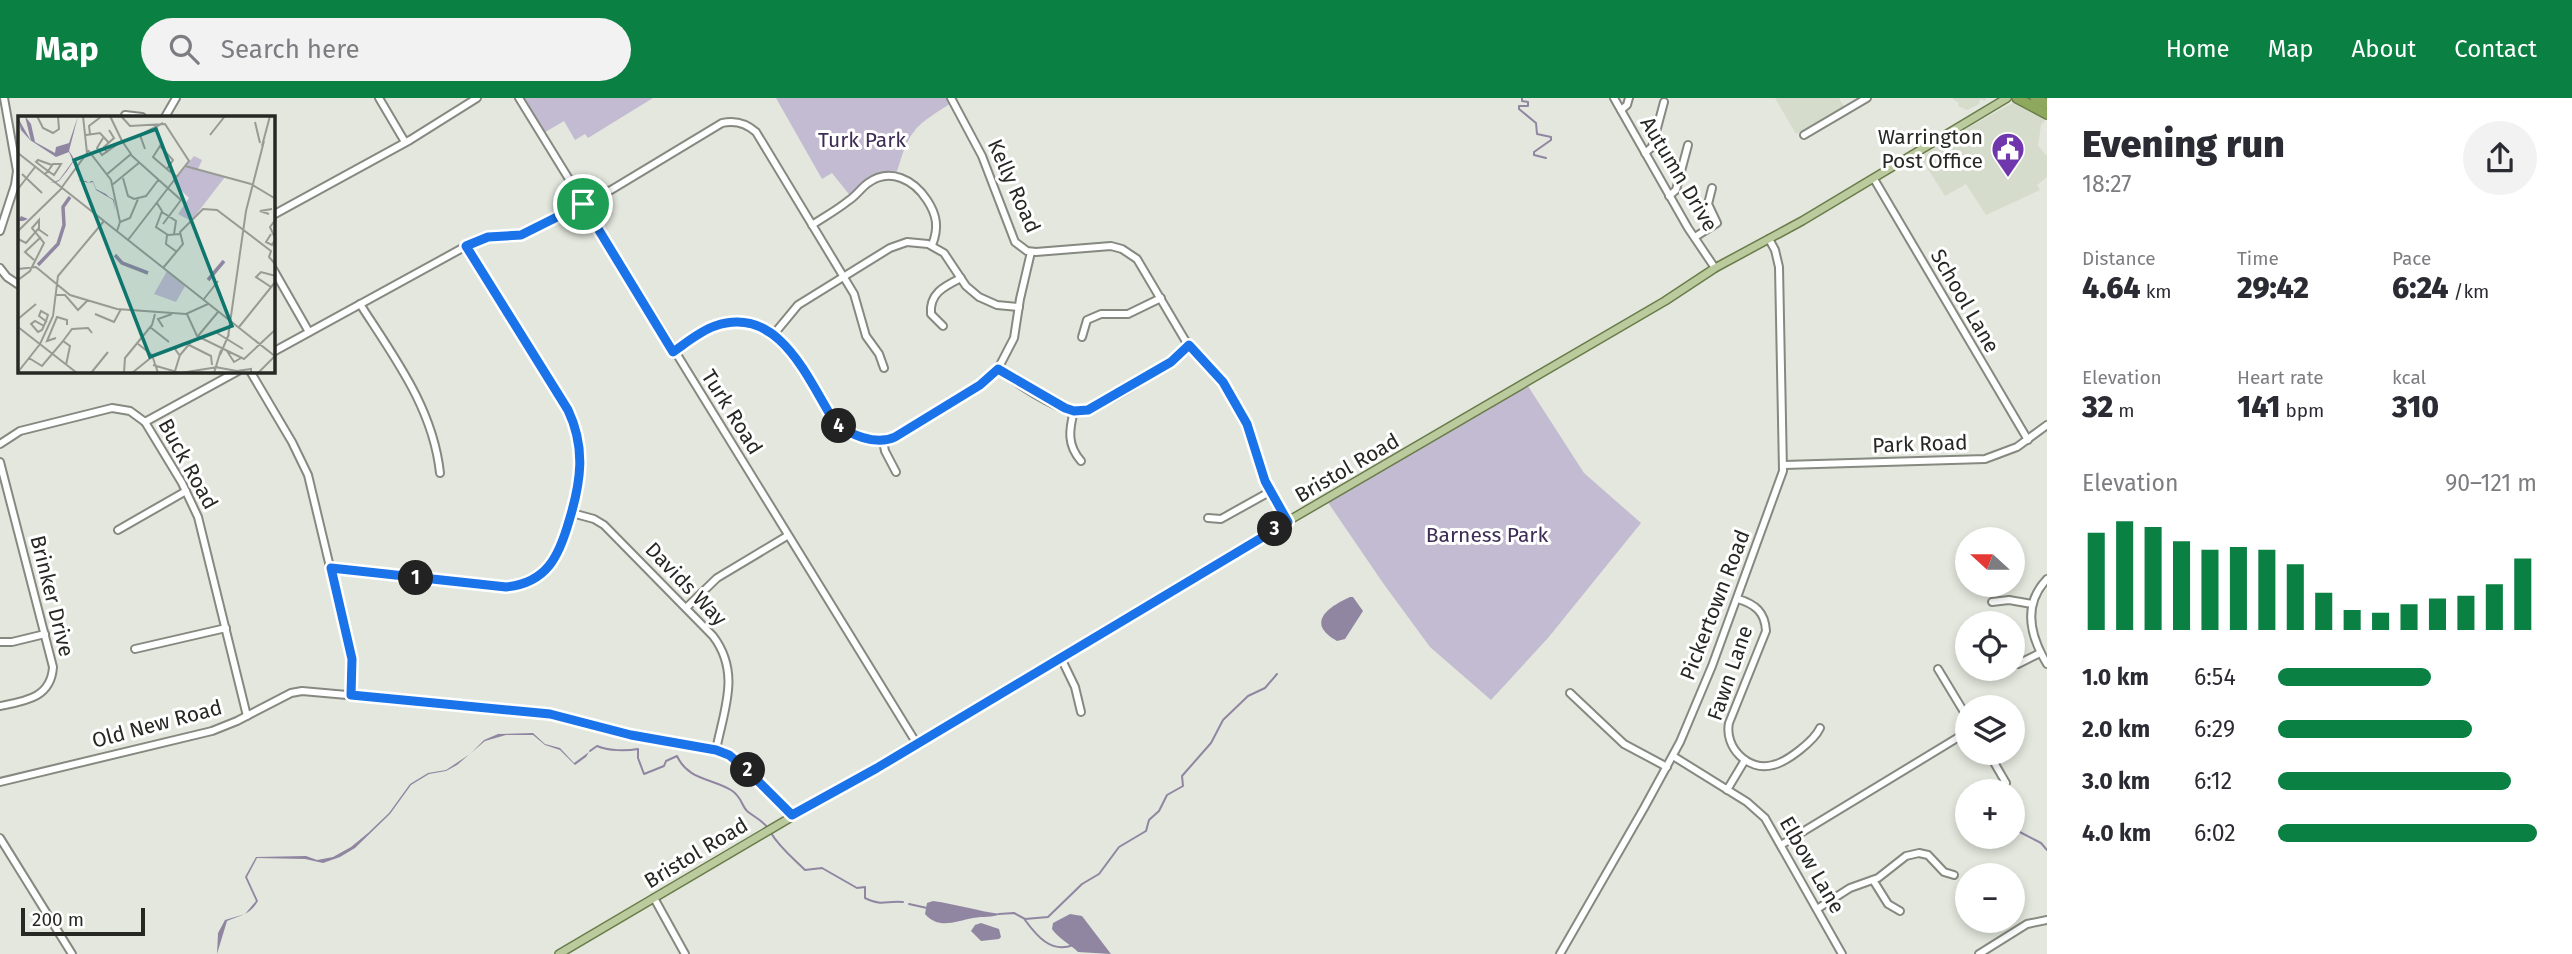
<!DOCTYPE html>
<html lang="en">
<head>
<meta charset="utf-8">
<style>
	:root { --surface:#fff; --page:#f2f2f3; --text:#2b2b33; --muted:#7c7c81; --accent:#0b8043 }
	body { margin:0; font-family:"Fira Sans",sans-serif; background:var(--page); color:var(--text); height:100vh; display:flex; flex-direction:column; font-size:26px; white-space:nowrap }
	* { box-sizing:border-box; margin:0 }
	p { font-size:23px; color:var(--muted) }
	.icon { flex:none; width:38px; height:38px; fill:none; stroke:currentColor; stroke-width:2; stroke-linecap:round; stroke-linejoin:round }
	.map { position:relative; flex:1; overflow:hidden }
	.details { display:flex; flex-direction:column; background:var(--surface); width:525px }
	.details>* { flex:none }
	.needle { width:46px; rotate:291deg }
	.tools { position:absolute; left:1955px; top:429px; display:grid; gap:14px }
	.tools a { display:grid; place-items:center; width:70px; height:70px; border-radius:50%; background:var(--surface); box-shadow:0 4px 10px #0003; font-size:35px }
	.scale { position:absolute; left:21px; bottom:18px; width:124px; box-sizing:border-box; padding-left:7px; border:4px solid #272824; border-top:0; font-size:19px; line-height:24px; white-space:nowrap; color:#272824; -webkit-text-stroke:5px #fff; paint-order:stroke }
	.pin { position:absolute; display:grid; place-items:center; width:60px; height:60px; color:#fff; margin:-30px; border:4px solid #fff; border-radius:50%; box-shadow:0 2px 7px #0007 }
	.km { position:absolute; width:35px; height:35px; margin:-18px; border-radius:50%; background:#222; color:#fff; font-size:19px; line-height:35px; text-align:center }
	.round { display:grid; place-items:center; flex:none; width:74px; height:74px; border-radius:37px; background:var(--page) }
	.headline { display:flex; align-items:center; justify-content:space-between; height:119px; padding:0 35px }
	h1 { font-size:38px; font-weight:800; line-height:52px }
	.figures { display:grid; grid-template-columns:repeat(3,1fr); gap:10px; height:119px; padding:7px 35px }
	.figures div { display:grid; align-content:center }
	.figures b { font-size:30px; font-weight:800 }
	.figures small { font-size:19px; font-weight:400 }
	.figures p { font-size:19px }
	.chart { height:196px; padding:14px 35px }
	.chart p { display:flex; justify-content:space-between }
	.chart svg { width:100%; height:126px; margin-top:7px; stroke:var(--accent); stroke-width:6 }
	ul { padding:0 35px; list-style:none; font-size:23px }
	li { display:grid; grid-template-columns:112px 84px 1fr; align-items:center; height:52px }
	li i { height:18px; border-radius:9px; background:var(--accent) }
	header { display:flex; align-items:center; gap:42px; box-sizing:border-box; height:98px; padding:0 35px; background:var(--accent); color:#fff }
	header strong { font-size:33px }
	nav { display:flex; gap:38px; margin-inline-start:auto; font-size:24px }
	.search { width:490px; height:63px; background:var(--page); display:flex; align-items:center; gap:18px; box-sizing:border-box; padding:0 24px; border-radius:38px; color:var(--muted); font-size:26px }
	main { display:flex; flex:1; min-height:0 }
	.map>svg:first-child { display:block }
	.built { fill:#d5dccb }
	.green { fill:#c3bbd2 }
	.water { fill:#9086a1 }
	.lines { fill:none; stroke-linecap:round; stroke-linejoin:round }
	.stream { stroke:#9086a1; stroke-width:2 }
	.minor-casing { stroke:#858980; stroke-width:10 }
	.major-casing { stroke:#6a7c4a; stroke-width:10 }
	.highway-casing { stroke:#6a7c4a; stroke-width:12 }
	.minor { stroke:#fff; stroke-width:6 }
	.major { stroke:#bbcb9e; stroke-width:7 }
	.highway { stroke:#8ea95e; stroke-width:9 }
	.route-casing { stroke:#fff; stroke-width:14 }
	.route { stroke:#1a73e8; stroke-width:9 }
	.labels { text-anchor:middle; stroke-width:6; stroke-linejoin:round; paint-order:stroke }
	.poi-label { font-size:21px; fill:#272824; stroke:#fff; text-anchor:end }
	.park-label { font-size:21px; fill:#3d2c54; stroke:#fff }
	.street-label { font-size:21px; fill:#272824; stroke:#fff }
	.inset-river { fill:none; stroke:#9086a1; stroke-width:3.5 }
	.inset-road { fill:none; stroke:#989b93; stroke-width:2 }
	.view { fill:#0f766e; fill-opacity:0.15; stroke:#0f766e; stroke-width:3.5 }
	.inset-edge { fill:none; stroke:#272824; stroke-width:3.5 }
</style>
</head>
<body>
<header>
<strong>Map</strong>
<div class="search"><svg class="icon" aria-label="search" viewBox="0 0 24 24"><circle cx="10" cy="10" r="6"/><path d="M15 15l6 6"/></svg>Search here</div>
<nav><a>Home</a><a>Map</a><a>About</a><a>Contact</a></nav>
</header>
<main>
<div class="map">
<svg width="2047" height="856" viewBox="0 0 2047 856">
	<rect width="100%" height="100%" fill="#e3e7dd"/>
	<!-- built -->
	<g class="built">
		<polygon points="1775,0 1839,0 1844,9 1796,36"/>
		<polygon points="1952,0 1986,0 1985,3 1980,1 1979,6 1967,12 1958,8 1959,5"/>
		<polygon points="2016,3 2047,20 2041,27 2038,48 2047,58 2047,79 2037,87 2040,92 1986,117 1966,86 1945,98 1919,57"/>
	</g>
	<!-- green -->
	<g class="green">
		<polygon points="521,0 653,0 588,40 585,36 575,42 564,23 542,36"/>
		<path d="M776 0H951L953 4C913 29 909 32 896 78L877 79 852 100 832 75 822 81Z"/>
		<polygon points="1526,285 1584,375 1641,425 1548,540 1491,602 1430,549 1383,485 1327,403"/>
	</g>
	<!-- water -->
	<g class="water">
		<path d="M1350 499H1353L1363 513 1345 541 1337 543C1305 525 1328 509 1350 499Z"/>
		<path d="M533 635 545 646 560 650 574 665 589 654 586 659 575 667 560 652 545 647 533 637H506L485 643 457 667 446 673 429 676 411 687 390 716 355 750 340 759 323 765 305 761 257 760 247 779 258 803C250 817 240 817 227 823L217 856 218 835 225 822 245 816 256 803 245 779 256 759 306 758 317 762 333 759 351 749 368 735 389 715 410 686 428 675 446 672 470 656 484 642 498 636Z"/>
		<path d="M933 803C956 806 977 813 1001 816 991 820 984 818 973 820 956 823 939 832 925 816L927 805Z"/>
		<path d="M1070 816 1082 818 1111 856 1078 854C1071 847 1057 839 1052 831L1053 825Z"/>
		<polygon points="981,825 999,831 1001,839 999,841 981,843 971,833 975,827"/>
	</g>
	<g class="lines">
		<!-- stream -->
		<g class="stream">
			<polyline points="1522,0 1522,3 1528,4 1528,8 1519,8 1519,11 1536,25 1537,36 1551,39 1551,42 1534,54 1534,57 1546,60"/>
			<path d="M590 653 597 648C608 653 626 653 638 651V660L644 676 664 668 666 663 677 658C688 682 711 680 731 692 742 699 741 707 747 713 754 719 762 722 768 730"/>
			<polyline points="2012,730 2041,745 2047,752"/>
			<path d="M771 735C780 750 793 760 805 772L822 770 857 790 865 789V800C883 809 886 802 903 804"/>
			<polyline points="909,806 927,810"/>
			<polyline points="999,816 1014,815 1025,821 1048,819 1082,786 1099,776 1119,749 1146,733 1149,722 1159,713 1167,697 1183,688 1182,678 1211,645 1223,622 1248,598 1265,590 1277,576"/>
			<path d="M1025 822C1036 837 1051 856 1073 847"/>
		</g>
		<defs>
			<g id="minor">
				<polyline points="379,0 405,44"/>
				<polyline points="519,0 917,646"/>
				<polyline points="951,0 982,58 1015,144 1027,153 1036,154 1111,148 1122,151 1137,161 1185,242 1223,284 1251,334 1265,383 1288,423"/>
				<polyline points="1614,0 1688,130 1715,170"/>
				<polyline points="1621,12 1627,7 1629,0"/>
				<polyline points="125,17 142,19"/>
				<polyline points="165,19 176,0"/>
				<polyline points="1804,37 1867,0"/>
				<polyline points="1645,55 1652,49 1664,4"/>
				<polyline points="1874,81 2028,342"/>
				<polyline points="1669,98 1676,92 1688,47"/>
				<polyline points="273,117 410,42 477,0"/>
				<path d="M812 127C824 119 837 112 848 103 856 98 861 90 868 85 890 69 914 82 927 102 937 117 939 130 932 147"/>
				<polyline points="0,133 15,87 17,73 4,0"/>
				<polyline points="1695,139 1717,125 1708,106 1712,90"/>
				<polyline points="0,170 7,179 19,187"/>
				<polyline points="273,171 309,234"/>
				<path d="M360 206C394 259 433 310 440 375"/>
				<path d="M943 228 931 216C929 195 945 188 961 180"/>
				<polyline points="774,236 798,207 890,150 907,144 928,146 944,155 966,188 979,199 997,207 1019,209"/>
				<polyline points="1082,239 1087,222 1101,216 1128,216 1161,200"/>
				<path d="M273 254 479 141C493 137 508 142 522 137 553 125 579 102 611 92L722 25C735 22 746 25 756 34L854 196 866 238 879 256 884 270"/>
				<polyline points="673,254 717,227 739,224 766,231 788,250 837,326 869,341 889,342 980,287 1000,267 1014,240 1020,201 1031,154"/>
				<path d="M998 271C1015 284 1052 309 1073 313 1096 317 1172 264 1190 247"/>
				<polyline points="250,273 292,344 308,377 352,561 351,598"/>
				<path d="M1074 313C1069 332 1067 347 1081 363"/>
				<polyline points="145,324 238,273"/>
				<polyline points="883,343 885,353 896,374"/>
				<polyline points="0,346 20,333 112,310 130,313 145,324 182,385 198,419 247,618"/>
				<path d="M0 364 53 569C51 600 25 603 0 608"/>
				<polyline points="1784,367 1985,361 2017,349 2047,327"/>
				<path d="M572 415 594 421 604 427 713 538C741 575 724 611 716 652"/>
				<polyline points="1208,420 1221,421 1271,393"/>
				<polyline points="118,432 186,393"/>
				<path d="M331 470 511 489C552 480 560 455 571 418 582 381 585 348 568 312L466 148"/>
				<path d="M2047 481C2022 507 2030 538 2047 566"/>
				<path d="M1738 501C1755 506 1765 514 1766 533L1729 625C1724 649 1748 674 1773 667 1787 664 1814 643 1820 630"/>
				<polyline points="1992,504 2009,502 2032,506"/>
				<polyline points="686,510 717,480 787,438"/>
				<polyline points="0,544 12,544 45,536"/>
				<polyline points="135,551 226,530"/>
				<polyline points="1061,560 1075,589 1081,614"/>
				<polyline points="2018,566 2040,555"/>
				<polyline points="1938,571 1967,619"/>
				<polyline points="1570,595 1624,646 1667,669"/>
				<polyline points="1988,654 2006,685"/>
				<polyline points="1673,658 1747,704 1765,720 1842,856"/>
				<polyline points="0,684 212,633 237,623 291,595 302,593 549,615 631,637 716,652 737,663 792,717"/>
				<polyline points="1727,692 1745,662"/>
				<polyline points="0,740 72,856"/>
				<polyline points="1781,747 1967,634"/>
				<polyline points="1873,782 1888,806 1900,813"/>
				<polyline points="654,800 685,856"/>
				<polyline points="1817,811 1850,790 1878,780 1906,758 1919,755 1928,757 1944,774 1954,777"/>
				<polyline points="1560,856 1644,710 1680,644 1712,568 1783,373 1779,169 1775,152 1769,141"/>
				<polyline points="1979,856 2027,826 2047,822"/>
			</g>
			<polyline id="major" points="559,856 1197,480 1288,423 1665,203 1715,170 1802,123 2007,0"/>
			<g id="highway">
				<polyline points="2017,0 2047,16"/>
				<polyline points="2035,0 2047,6"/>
			</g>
		</defs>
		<!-- minor casing -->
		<use href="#minor" class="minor-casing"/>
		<!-- major casing -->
		<use href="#major" class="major-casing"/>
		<!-- highway casing -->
		<use href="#highway" class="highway-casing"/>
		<!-- minor -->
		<use href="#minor" class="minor"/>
		<!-- major -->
		<use href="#major" class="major"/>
		<!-- highway -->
		<use href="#highway" class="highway"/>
	</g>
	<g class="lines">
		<defs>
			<path id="route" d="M583 106 673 254C686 245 700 233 715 228 779 206 807 280 834 323 849 337 876 348 895 339L980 287 998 271 1065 310 1074 313 1088 312 1171 264 1189 247 1223 284 1247 326 1265 383 1288 424 877 670 792 717 745 670 729 657 716 652 631 637 550 616 351 597 352 561 331 470 506 489C547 485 559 458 569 423 581 384 586 350 568 312L466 148 488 139 521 137Z"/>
		</defs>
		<!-- route casing -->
		<use href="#route" class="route-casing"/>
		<!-- route -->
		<use href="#route" class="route"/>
	</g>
	<!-- icons -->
	<defs>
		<symbol id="civic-pin" viewBox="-11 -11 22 30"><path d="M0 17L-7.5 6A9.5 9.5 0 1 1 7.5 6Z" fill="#7037ad" stroke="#fff"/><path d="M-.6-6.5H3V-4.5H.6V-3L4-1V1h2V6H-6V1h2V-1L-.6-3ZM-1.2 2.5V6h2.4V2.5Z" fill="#fff"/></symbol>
	</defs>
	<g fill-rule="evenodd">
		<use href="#civic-pin" x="1989" y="32" width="38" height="52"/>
	</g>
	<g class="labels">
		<!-- poi labels -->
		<g class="poi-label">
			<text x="1983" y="46">Warrington<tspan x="1983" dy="24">Post Office</tspan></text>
		</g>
		<!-- park labels -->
		<g class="park-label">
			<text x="862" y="49">Turk Park</text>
			<text x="1487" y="444">Barness Park</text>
		</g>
		<!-- street labels -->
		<g class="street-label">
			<text transform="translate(1679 76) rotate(59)" y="7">Autumn Drive</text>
			<text transform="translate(1014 88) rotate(66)" y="7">Kelly Road</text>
			<text transform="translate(1965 203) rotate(60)" y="7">School Lane</text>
			<text transform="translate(732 314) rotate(58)" y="7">Turk Road</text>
			<text transform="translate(1920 346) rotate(-2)" y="7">Park Road</text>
			<text transform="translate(188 366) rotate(61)" y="7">Buck Road</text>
			<text transform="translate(1347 370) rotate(-30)" y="7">Bristol Road</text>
			<text transform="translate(686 486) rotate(46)" y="7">Davids Way</text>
			<text transform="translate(52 498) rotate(76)" y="7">Brinker Drive</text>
			<text transform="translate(1715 507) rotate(-69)" y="7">Pickertown Road</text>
			<text transform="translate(1730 575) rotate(-71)" y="7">Fawn Lane</text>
			<text transform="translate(157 626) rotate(-15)" y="7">Old New Road</text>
			<text transform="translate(696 755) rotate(-31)" y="7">Bristol Road</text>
			<text transform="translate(1812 767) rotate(60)" y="7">Elbow Lane</text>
		</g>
	</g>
	<!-- overview -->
	<g transform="translate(18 18)">
		<rect width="257" height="257" fill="#e3e7dd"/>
		<path d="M176 40 184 44 180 53 207 61 173 105 160 98 171 82 155 66ZM149 155 167 170 158 186 136 178Z" fill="#c3bbd2"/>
		<path d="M7 0 13 8 17 26 37 37 38 31 51 27 60 0 52 31 51 35 55 41V46L49 55 60 64H62L64 65H68L71 67 73 65H75L78 73 88 78 91 81 95 83 96 84 97 94 95 84 78 74 75 66 71 67 60 64 49 55 41 65 38 66 32 67 31 80 10 103 5 105H0L3 100 10 103 31 80 32 67 41 64 55 45 51 36 38 41 12 24 3 14 0 2 13 25Z" fill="#9086a1"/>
		<path class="inset-river" d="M97 139 104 147 130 157M20 149 40 128 46 109 45 91 52 81M190 164 206 145"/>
		<path class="inset-road" d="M19 0 25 12 35 17 41 13 40 0M103 0 112 10 147 8 171 45 167 50M237 6 242 27M72 18 71 10 84 0M68 19 82 17 91 27M192 19 207 0M85 22 79 32 84 39 104 25 92 0M244 30 252 0M127 33 122 19 145 7M70 34 93 64 102 106 99 115M0 37 258 241M89 37 86 31 96 22 91 14M113 39 163 84 145 108M167 50 233 68M149 53 155 44 142 30 135 41 150 54 159 61M4 58 24 77M27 58 30 55 35 48H43L36 59 30 55 18 46 20 44 34 49M88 59 113 38 104 25M105 62 110 80 116 83 128 80 141 63M233 68 258 83M94 69 122 46M44 71 69 37 65 0M0 73 17 51M139 87 144 95 138 111 150 119 162 118M144 96 158 105 156 118M251 98 242 95 254 93M258 103 252 111 258 124M102 106 112 102 120 83M0 115 44 72M253 118 248 126 254 129 257 124M149 119 148 128 159 136M0 123 8 127 20 113 30 120M110 124 167 50M16 144 7 136 23 121M145 152 165 128 162 116 185 93 199 94 253 135 251 141 258 149M0 153 18 151 52 179 99 193 168 198 190 188M0 164 12 155 26 127 14 112 21 104V113M253 171 238 161 243 156 258 160M38 179H47L60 194 70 184M186 183 200 165M77 198 96 206 103 193M169 198 179 220 226 243 258 213M0 203 18 188M28 205 30 199 23 195 21 200 29 206M26 210 17 205 13 208 20 216 24 214 28 205M0 211 59 257M132 211 151 226M145 211 140 203 154 198M221 211 258 165M199 217 225 233M180 220 200 196M210 221 228 95 246 25M38 222 29 225 39 201 49 204V209M45 225 54 213 70 212 74 217M119 227 134 239 140 257M209 235 216 246 223 242M202 239 211 218M162 240 157 233 167 227 193 240 194 249M11 242 24 250 45 225 52 230 48 249M135 249 162 257 200 251M197 251 219 255 233 253V257M157 255 162 239 173 226M0 256 22 228 35 200 40 160 86 105M73 257 90 236M106 257 107 242 134 209 137 198M114 257 135 240M196 257 203 234M240 257 256 241"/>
		<path class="view" d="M138 13 214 210 132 241 56 44Z"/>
		<rect width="257" height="257" class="inset-edge"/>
	</g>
</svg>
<div class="tools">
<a><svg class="needle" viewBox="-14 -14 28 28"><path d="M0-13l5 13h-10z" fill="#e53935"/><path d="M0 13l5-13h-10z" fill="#7c7c81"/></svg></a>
<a><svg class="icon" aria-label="locate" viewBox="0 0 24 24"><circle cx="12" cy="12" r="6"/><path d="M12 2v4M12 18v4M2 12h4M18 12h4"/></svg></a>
<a><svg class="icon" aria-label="layers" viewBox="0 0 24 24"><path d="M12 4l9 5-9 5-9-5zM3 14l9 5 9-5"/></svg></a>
<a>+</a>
<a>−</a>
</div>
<div class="scale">200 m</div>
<div class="pin" style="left:583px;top:106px;background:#1e9e55"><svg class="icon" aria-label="arrive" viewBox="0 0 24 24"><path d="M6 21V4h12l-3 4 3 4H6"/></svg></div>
<b class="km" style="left:416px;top:480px">1</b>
<b class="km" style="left:748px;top:672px">2</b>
<b class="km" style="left:1275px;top:431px">3</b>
<b class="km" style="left:839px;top:328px">4</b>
</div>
<section class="details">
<div class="headline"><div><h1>Evening run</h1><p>18:27</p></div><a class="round"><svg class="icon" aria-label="share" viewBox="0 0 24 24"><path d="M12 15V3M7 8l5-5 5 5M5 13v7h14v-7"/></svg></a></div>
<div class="figures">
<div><p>Distance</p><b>4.64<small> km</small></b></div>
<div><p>Time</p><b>29:42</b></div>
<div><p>Pace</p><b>6:24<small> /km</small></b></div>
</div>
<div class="figures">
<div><p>Elevation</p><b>32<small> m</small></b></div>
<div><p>Heart rate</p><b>141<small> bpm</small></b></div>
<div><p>kcal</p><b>310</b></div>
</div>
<div class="chart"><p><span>Elevation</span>90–121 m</p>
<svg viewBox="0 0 160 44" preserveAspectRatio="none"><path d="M5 44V10M15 44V6M25 44V8M35 44V13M45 44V16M55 44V15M65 44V16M75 44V21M85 44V31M95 44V37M105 44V38M115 44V35M125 44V33M135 44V32M145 44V28M155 44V19"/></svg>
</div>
<ul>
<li><b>1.0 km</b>6:54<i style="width:59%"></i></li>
<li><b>2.0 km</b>6:29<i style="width:75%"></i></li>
<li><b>3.0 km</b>6:12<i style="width:90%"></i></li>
<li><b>4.0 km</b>6:02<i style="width:100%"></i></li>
</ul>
</section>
</main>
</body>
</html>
